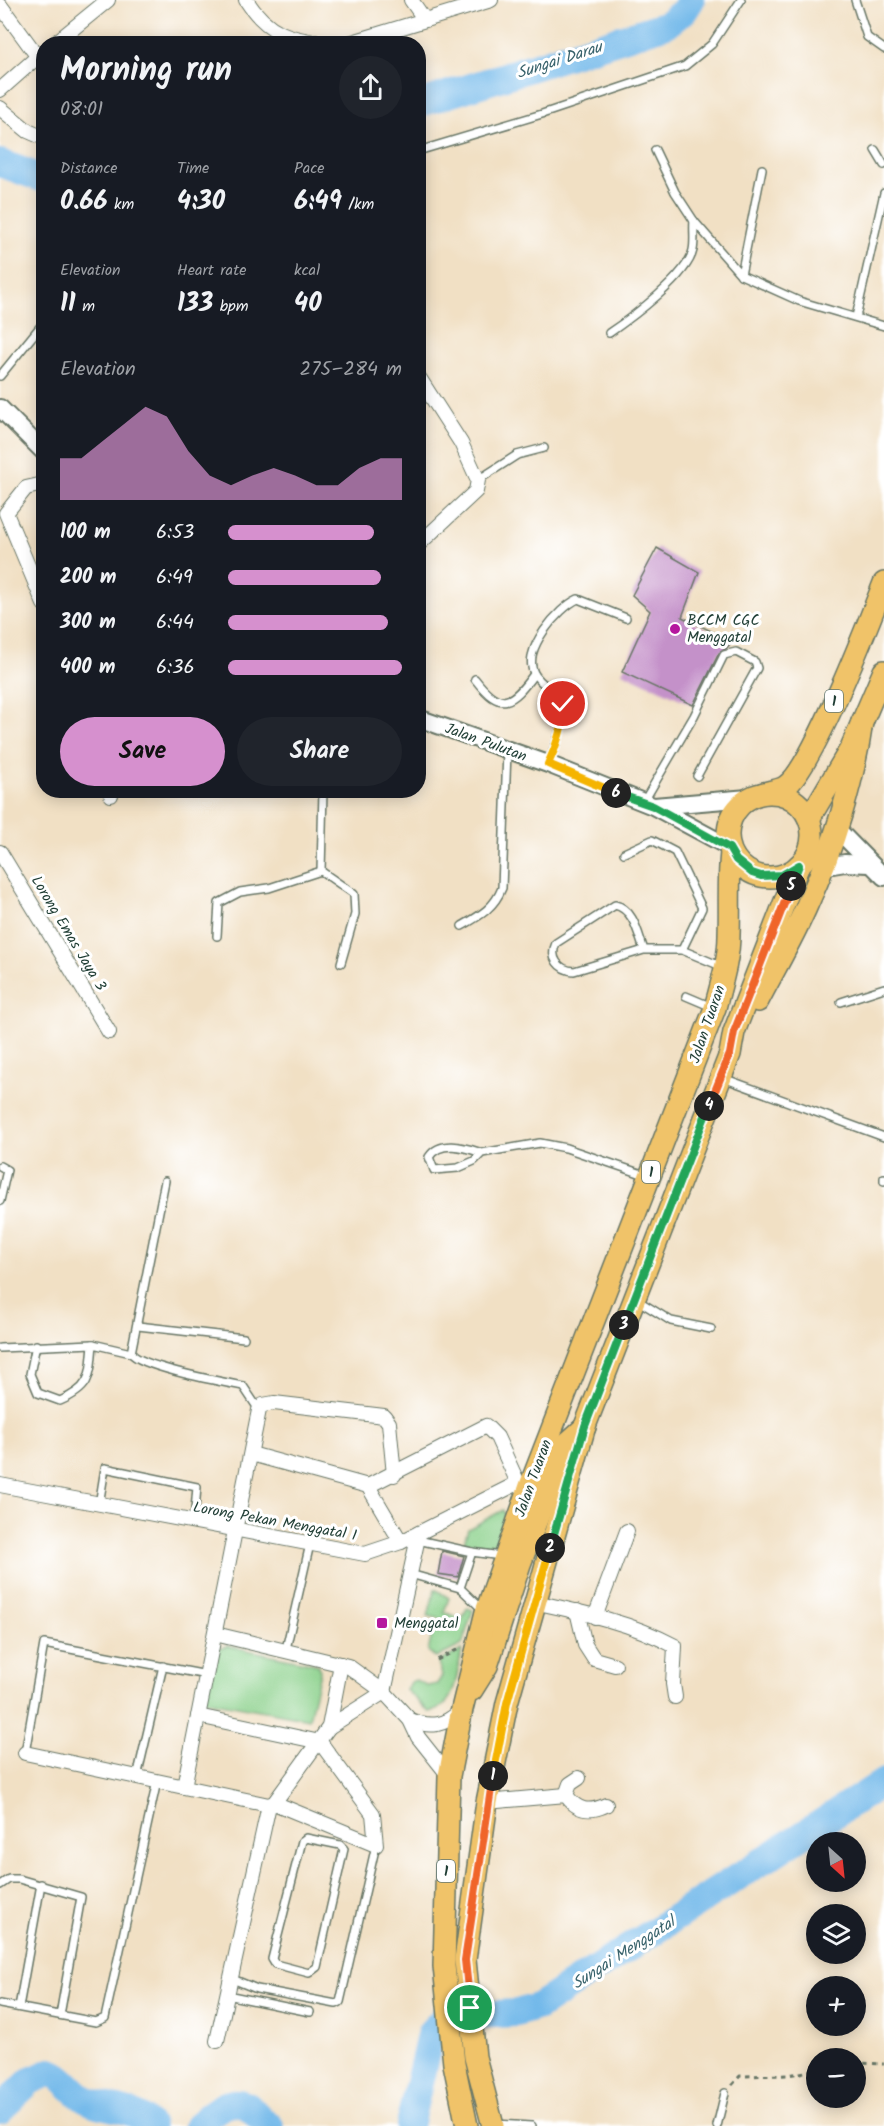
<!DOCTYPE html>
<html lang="en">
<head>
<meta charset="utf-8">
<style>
	:root { --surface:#171b24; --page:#20242c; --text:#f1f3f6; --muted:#9ea1a6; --accent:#d690ce }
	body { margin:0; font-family:Kalam,sans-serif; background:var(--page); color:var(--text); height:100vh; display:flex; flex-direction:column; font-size:22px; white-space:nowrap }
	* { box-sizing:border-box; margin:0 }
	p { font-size:20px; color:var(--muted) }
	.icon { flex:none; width:33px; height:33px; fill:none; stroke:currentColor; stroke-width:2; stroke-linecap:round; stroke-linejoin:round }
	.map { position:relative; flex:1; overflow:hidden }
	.side { position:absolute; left:36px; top:36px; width:390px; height:762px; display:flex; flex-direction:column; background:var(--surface); border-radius:24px; box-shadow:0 3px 15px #0003 }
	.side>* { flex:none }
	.needle { width:39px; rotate:153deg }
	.controls { position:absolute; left:806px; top:1832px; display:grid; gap:12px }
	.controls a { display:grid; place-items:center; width:60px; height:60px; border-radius:50%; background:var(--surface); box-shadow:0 3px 15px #0003; font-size:30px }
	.pin { position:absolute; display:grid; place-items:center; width:51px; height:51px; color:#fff; margin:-26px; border:3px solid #fff; border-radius:50%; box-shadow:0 2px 6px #0007 }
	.km { position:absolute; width:30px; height:30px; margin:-15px; border-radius:50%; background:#222; color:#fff; font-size:16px; line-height:30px; text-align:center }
	.round { display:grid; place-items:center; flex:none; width:63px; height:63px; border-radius:32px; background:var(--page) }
	.head { display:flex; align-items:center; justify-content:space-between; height:102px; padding:0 24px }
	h1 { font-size:33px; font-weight:700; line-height:45px }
	.stats { display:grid; grid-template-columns:repeat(3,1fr); gap:9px; height:102px; padding:6px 24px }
	.stats div { display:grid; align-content:center }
	.stats b { font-size:26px; font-weight:700 }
	.stats small { font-size:16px; font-weight:400 }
	.stats p { font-size:16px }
	.chart { height:168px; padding:12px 24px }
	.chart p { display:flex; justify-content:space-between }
	.chart svg { width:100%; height:108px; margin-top:6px; fill:var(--accent); opacity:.7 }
	.action { display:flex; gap:12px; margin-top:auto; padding:12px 24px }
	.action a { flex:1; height:69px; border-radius:36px; background:var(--accent); color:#111; font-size:24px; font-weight:700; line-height:69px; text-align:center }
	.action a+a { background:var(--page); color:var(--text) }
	ul { padding:0 24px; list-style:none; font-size:20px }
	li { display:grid; grid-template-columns:96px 72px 1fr; align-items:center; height:45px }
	li i { height:15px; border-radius:8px; background:var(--accent) }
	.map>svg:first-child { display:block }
	.green { fill:#8ad08a; stroke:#54865f; stroke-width:1.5 }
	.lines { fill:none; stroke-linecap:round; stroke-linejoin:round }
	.river { stroke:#73b9ea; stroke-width:28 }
	.building { fill:#c491c9 }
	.service-casing { stroke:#687666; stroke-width:10 }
	.minor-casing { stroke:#687666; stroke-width:16 }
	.tertiary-casing { stroke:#687666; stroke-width:20 }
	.primary-casing { stroke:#687666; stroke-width:24 }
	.path { stroke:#687666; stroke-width:3; stroke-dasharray:4.5 4.5; stroke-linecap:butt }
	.service { stroke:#fff; stroke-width:7 }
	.minor { stroke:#fff; stroke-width:14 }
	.tertiary { stroke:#fff; stroke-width:16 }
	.primary { stroke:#f0c369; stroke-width:21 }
	.split-1-casing { stroke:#fff; stroke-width:12 }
	.split-2-casing { stroke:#fff; stroke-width:12 }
	.split-3-casing { stroke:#fff; stroke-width:12 }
	.split-4-casing { stroke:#fff; stroke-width:12 }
	.split-5-casing { stroke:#fff; stroke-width:12 }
	.split-6-casing { stroke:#fff; stroke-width:12 }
	.split-7-casing { stroke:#fff; stroke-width:12 }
	.split-1 { stroke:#f0652b; stroke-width:8 }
	.split-2 { stroke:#f5b400; stroke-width:8 }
	.split-3 { stroke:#22a559; stroke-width:8 }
	.split-4 { stroke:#22a559; stroke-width:8 }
	.split-5 { stroke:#f0652b; stroke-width:8 }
	.split-6 { stroke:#22a559; stroke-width:8 }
	.split-7 { stroke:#f5b400; stroke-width:8 }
	.poi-dot { fill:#b5179e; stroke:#fff; stroke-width:2 }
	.labels { text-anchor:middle; stroke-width:6; stroke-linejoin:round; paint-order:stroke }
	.shield { fill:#fff; stroke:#627771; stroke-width:1.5 }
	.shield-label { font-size:14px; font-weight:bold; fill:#1f3d34 }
	.poi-label { font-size:15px; fill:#1f3d34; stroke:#fff; text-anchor:start }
	.street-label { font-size:15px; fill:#1f3d34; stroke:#fff }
	.water-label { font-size:16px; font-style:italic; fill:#38626b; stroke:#fff }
</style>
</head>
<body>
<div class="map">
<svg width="884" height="2126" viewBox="0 0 884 2126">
	<rect width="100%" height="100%" fill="#fff"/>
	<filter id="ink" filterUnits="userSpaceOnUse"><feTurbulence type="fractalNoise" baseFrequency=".0167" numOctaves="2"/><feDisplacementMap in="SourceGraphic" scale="12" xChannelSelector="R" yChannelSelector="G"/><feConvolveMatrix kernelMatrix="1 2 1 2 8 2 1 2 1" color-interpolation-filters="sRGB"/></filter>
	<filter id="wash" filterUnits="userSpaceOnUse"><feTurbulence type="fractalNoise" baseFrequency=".008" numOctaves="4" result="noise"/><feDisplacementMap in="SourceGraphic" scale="24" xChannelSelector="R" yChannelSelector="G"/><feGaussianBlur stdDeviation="1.35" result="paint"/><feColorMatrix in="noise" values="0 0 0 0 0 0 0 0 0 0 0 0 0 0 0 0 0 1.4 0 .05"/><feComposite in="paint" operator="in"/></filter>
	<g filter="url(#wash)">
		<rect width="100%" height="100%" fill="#f1e0c4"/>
		<!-- green -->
		<g class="green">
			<polygon points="503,1510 505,1515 496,1543 486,1547 464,1542 468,1529"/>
			<polygon points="435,1589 449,1598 444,1612 462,1619 467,1608 473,1610 462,1645 436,1658 428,1651 433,1631 439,1632 442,1619 428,1616"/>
			<polygon points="228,1646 319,1665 320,1672 309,1719 204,1700 214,1650"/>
			<path d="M462 1650C456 1674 457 1708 429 1712L406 1690 410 1682 416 1680 428 1686 437 1684 442 1676 439 1662Z"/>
		</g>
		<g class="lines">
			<!-- river -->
			<g class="river">
				<polyline points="418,104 667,24 684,11 691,0"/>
				<polyline points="0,163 44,179"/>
				<path d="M0 2110 30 2081 51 2072C65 2077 72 2091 85 2099 106 2111 133 2105 150 2126"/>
				<path d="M197 2126C211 2113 233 2092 252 2110 259 2116 262 2122 270 2126"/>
				<polyline points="409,2126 429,2040 431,2032 446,2016 517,2013 539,2006 884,1782"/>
			</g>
		</g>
		<g id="blocks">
			<!-- building -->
			<g class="building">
				<polygon points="657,548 699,572 682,617 732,641 727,648 719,653 693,705 622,672 650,611 632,595"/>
				<polygon points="442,1551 464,1556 458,1577 438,1574"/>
			</g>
		</g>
	</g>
	<g filter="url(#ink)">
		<use href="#blocks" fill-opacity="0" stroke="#687666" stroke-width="1.5"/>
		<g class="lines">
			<defs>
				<g id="service">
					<polyline points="855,0 867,37 884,49"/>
					<polyline points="655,150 675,192 694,221 741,275 799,301 884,326"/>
					<polyline points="875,150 884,165"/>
					<polyline points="418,151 542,114 685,66 712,44 741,0"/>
					<polyline points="741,275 762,169"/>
					<polyline points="856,317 884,193"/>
					<path d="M609 333C631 318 688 276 693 250 695 241 693 230 694 221"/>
					<polyline points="0,376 44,322"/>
					<polyline points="478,480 517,455 544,448"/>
					<path d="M475 679C501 713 512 704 534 674"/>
					<path d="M548 764C553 753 568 713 563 703 557 691 540 685 534 673 522 650 558 608 578 599L626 618"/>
					<polyline points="323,790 321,871 354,894 355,914 341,963"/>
					<polyline points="643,803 694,716 724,655 736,652 755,662 757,668 697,776"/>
					<polyline points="624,853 652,840 675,852 702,908 682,950"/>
					<path d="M462 926C481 915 494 908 502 888L507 751"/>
					<polyline points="217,936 219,903 240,892 269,888 321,871"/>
					<path d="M644 950C638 934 634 909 615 905L556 943C549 958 559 970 574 971L644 950H682L723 967"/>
					<polyline points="686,996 712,1007"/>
					<polyline points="841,1002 884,988"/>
					<polyline points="723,1078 884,1137"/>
					<path d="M482 1153C466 1148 441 1139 429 1157L434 1170 458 1168 474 1161 482 1153 540 1143 566 1148 648 1176"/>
					<polyline points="0,1166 7,1170 0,1201"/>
					<polyline points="884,1178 884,1181"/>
					<path d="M165 1181 131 1353C141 1367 223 1382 243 1386L259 1410"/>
					<polyline points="637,1300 671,1321 711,1329"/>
					<polyline points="138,1326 244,1338"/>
					<path d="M36 1345 30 1374 38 1393 60 1401C92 1387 90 1376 93 1344"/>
					<polyline points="0,1348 93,1344 131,1353"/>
					<polyline points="99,1505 105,1468 197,1487 194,1522"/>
					<polyline points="418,1540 472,1552"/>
					<polyline points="410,1574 460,1588"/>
					<polyline points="484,1611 460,1588 472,1552 501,1556"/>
					<polyline points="286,1649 310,1544"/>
					<polyline points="25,1753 44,1644 207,1675"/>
					<polyline points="137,1777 163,1666"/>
					<polygon points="306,1838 340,1845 344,1849 317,1967 309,1973 275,1964 272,1959 302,1841"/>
					<polyline points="0,1885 9,1879 19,1879 81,1897 60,2015"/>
					<polyline points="230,1978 257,1989 336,2004 340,2002 376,1845"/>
					<polyline points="227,1995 310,2012"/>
					<polyline points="0,2004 96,2022 105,2018 157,1781"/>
					<polyline points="19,2007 41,1884"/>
					<polyline points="495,2124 532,2126"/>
					<polyline points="717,2126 725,2093"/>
				</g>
				<g id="minor">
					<path d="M246 0C268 34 290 39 328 44"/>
					<polyline points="411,0 425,20"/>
					<polyline points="0,5 38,57"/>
					<polyline points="54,44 108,0"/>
					<polyline points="346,44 491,0"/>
					<polyline points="0,90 43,52"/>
					<polyline points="0,108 28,131 44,138"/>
					<polyline points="418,376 461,443 478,480 476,491 418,545"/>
					<polyline points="44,487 39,485 26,488 6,513 44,604"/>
					<polyline points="110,790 111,795"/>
					<polyline points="0,852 109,1032"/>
					<polyline points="251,1454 368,1486 486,1426 497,1437 518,1483"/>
					<polyline points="0,1485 365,1554 401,1542 518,1483 531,1483"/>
					<polyline points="368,1486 401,1542"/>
					<path d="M534 1602C581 1612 633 1623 675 1646L673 1684 675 1697"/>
					<polyline points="577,1611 585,1645 594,1659 615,1665"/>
					<polyline points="595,1617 627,1531"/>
					<polyline points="215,1634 348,1666 384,1692 410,1720 418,1737 449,1776"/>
					<path d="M410 1720C431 1728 444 1726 460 1711"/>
					<polyline points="329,1727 384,1692 419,1533"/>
					<polyline points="25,1753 269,1805 274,1803 376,1845 373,1814 320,1742 198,1716"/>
					<polyline points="184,1787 259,1410 263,1405 274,1403 384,1416 389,1423 394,1475"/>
					<polyline points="566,1795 570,1784 579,1778"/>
					<path d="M487 1802 566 1795C577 1811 589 1813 606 1805"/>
					<polyline points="274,1803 329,1727 341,1664"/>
					<polyline points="217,2041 269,1805"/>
				</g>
				<g id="tertiary">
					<polyline points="0,408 44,452"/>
					<polyline points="418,718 548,764 653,806 729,847"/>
					<polyline points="654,806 748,798"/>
					<polyline points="836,828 884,877"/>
					<polyline points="821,867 845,863 869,864"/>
				</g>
				<g id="primary">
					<circle cx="770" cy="835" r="42"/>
					<path d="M764 793C770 791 781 790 786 786 812 769 870 619 884 583"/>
					<polyline points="809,819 851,748 884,671"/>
					<path d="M758 1001C775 968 794 936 808 903 833 849 854 780 862 722"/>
					<polyline points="472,1690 487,1666 520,1564 565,1445 585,1427"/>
					<path d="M467 2126 454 2064 444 1966 449 1776 462 1709 486 1612 531 1483 715 1008C721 984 729 960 729 935 730 907 728 880 731 852"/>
					<polyline points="493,2126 475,2057 465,1960 487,1802 507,1703 585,1426 730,1054 734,1032 799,865"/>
				</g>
			</defs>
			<!-- service casing -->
			<use href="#service" class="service-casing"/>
			<!-- minor casing -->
			<use href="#minor" class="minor-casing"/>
			<!-- tertiary casing -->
			<use href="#tertiary" class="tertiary-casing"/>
			<!-- primary casing -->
			<use href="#primary" class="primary-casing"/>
			<!-- path -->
			<g class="path">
				<polyline points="437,1660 459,1649"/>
				<polyline points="855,2063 884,2064"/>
				<polyline points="732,2085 740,2076 788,2075 816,2070"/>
			</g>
			<!-- service -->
			<use href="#service" class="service"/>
			<!-- minor -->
			<use href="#minor" class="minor"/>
			<!-- tertiary -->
			<use href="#tertiary" class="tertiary"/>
			<!-- primary -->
			<use href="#primary" class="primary"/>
		</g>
	</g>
	<g class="lines" filter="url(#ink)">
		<defs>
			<polyline id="split-1" points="470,2008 465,1960 493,1776"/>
			<polyline id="split-2" points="493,1776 507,1703 550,1548"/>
			<polyline id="split-3" points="550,1548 585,1426 624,1325"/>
			<polyline id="split-4" points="624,1325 709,1106"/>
			<polyline id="split-5" points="709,1106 730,1054 734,1032 791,886"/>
			<polyline id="split-6" points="616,793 653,806 729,848 736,860 752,873 761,876 782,875 799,865 791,886"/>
			<path id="split-7" d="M563 704C565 721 556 748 548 764L616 793"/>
		</defs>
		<!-- split-1 casing -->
		<use href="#split-1" class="split-1-casing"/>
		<!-- split-2 casing -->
		<use href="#split-2" class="split-2-casing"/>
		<!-- split-3 casing -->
		<use href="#split-3" class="split-3-casing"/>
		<!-- split-4 casing -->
		<use href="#split-4" class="split-4-casing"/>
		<!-- split-5 casing -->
		<use href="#split-5" class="split-5-casing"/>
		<!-- split-6 casing -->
		<use href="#split-6" class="split-6-casing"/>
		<!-- split-7 casing -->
		<use href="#split-7" class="split-7-casing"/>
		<!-- split-1 -->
		<use href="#split-1" class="split-1"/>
		<!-- split-2 -->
		<use href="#split-2" class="split-2"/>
		<!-- split-3 -->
		<use href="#split-3" class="split-3"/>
		<!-- split-4 -->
		<use href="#split-4" class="split-4"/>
		<!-- split-5 -->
		<use href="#split-5" class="split-5"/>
		<!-- split-6 -->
		<use href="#split-6" class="split-6"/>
		<!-- split-7 -->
		<use href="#split-7" class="split-7"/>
	</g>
	<!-- markers -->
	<g class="poi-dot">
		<circle cx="675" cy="629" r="6"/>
		<rect x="376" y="1617" width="12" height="12" rx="3"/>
	</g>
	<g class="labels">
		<!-- shield labels -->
		<g class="shield">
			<rect x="825" y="690" width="18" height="22" rx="4.5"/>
			<rect x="642" y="1161" width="18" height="22" rx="4.5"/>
			<rect x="437" y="1860" width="18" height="22" rx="4.5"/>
		</g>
		<g class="shield-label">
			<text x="834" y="706">1</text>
			<text x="651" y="1177">1</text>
			<text x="446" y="1876">1</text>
		</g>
		<!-- poi labels -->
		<g class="poi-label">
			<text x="687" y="625">BCCM CGC<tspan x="687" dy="17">Menggatal</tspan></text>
			<text x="394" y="1628">Menggatal</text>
		</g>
		<!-- street labels -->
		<g class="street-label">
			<text transform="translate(486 742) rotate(20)" y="5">Jalan Pulutan</text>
			<text transform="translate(69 933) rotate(59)" y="5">Lorong Emas Jaya 3</text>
			<text transform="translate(707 1024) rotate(-71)" y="5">Jalan Tuaran</text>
			<text transform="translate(533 1478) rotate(-70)" y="5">Jalan Tuaran</text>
			<text transform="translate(275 1521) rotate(10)" y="5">Lorong Pekan Menggatal 1</text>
		</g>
		<!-- water labels -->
		<g class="water-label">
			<text transform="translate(559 59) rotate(-18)" y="6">Sungai Darau</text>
			<text transform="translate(623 1952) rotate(-33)" y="6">Sungai Menggatal</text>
		</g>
	</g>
</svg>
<div class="controls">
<a><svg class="needle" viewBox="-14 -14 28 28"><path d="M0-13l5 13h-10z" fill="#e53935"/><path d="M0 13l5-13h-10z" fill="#9ea1a6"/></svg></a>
<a><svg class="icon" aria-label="layers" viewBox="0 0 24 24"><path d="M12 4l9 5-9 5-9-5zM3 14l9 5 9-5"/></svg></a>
<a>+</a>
<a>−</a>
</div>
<div class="pin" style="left:470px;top:2008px;background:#1e9e55"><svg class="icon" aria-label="arrive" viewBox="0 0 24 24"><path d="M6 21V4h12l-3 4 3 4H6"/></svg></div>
<div class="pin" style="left:563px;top:704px;background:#d93025"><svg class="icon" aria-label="check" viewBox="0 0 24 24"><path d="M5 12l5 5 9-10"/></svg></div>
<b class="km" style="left:493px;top:1776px">1</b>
<b class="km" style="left:550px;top:1548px">2</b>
<b class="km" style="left:624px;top:1325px">3</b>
<b class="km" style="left:709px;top:1106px">4</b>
<b class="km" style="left:791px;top:886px">5</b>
<b class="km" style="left:616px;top:793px">6</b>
<section class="side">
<div class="head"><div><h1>Morning run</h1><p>08:01</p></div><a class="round"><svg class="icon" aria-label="share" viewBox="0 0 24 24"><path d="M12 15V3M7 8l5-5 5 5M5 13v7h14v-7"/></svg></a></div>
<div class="stats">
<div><p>Distance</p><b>0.66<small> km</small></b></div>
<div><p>Time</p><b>4:30</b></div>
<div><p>Pace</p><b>6:49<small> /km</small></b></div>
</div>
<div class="stats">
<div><p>Elevation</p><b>11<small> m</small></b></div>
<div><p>Heart rate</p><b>133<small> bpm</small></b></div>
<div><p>kcal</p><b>40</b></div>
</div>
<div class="chart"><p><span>Elevation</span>275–284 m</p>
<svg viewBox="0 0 160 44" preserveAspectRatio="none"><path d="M0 44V27L10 27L20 20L30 13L40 6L50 10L60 24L70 34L80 38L90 34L100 31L110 34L120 38L130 38L140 31L150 27L160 27V44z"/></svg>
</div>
<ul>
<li><b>100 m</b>6:53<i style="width:84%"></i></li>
<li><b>200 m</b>6:49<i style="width:88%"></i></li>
<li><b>300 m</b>6:44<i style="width:92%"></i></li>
<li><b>400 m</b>6:36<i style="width:100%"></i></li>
</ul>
<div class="action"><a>Save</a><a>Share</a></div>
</section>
</div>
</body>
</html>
